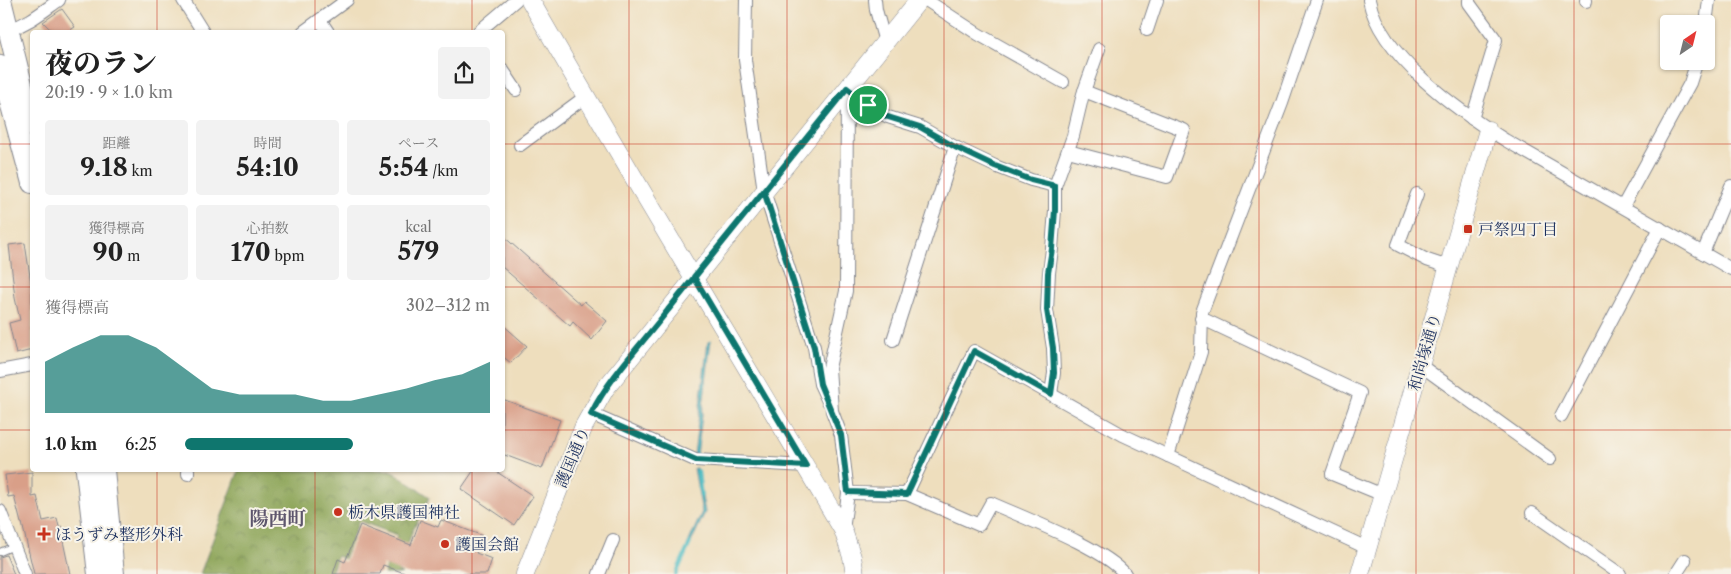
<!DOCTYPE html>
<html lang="ja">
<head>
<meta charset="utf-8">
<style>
	:root { --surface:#fff; --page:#f2f2f2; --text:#222; --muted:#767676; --accent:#0f766e }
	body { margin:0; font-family:"Libre Caslon Text","Noto Serif JP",serif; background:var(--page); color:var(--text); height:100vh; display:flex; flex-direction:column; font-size:19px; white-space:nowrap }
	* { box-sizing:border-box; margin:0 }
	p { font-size:16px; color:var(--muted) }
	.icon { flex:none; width:28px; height:28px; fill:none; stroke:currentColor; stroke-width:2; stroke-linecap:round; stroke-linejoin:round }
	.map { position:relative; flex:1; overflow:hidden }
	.side { position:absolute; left:30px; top:30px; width:475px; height:442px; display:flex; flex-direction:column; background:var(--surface); border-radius:5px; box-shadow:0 1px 4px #0004 }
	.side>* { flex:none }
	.needle { width:32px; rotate:35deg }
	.controls { position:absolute; left:1660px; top:15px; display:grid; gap:10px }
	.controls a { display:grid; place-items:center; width:55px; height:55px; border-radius:5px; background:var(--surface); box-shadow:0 1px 4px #0004; font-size:25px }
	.pin { position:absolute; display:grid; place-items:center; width:42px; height:42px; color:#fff; margin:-21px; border:2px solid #fff; border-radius:50%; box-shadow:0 1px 5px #0007 }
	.round { display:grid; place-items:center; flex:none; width:52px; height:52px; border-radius:5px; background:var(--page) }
	.overview { display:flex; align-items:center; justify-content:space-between; height:85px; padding:0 15px }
	h1 { font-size:28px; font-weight:800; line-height:38px }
	.stats { display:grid; grid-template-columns:repeat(3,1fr); gap:8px; height:85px; padding:5px 15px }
	.stats div { display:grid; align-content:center; border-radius:5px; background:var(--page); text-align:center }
	.stats b { font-size:25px; font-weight:800 }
	.stats small { font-size:14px; font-weight:400 }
	.stats p { font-size:14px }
	.chart { height:140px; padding:10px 15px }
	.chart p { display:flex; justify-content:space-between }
	.chart svg { width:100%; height:90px; margin-top:5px; fill:var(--accent); opacity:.7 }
	ul { padding:0 15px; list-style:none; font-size:16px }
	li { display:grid; grid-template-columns:80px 60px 1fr; align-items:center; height:38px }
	li i { height:12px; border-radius:6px; background:var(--accent) }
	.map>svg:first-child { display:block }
	.forest { fill:url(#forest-crowns); stroke:#526959 }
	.water { fill:url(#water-ripples); stroke:#347690 }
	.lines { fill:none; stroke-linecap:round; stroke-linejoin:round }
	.stream { stroke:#4dbcc2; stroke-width:4 }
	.building { fill:#d99f88 }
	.lane-casing { stroke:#84868e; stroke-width:8 }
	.street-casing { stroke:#84868e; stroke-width:14 }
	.secondary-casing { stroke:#84868e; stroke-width:19 }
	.primary-casing { stroke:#84868e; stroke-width:22 }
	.lane { stroke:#fff; stroke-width:6 }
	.street { stroke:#fff; stroke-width:12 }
	.secondary { stroke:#fff; stroke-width:18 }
	.primary { stroke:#fff; stroke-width:20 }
	.route-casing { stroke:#fff; stroke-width:10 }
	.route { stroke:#0f766e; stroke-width:6 }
	.grid { fill:none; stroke:#c8321e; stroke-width:1; stroke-opacity:0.55 }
	.poi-dot { fill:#c8321e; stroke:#f7f3e8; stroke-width:2 }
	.labels { text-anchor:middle; stroke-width:4; stroke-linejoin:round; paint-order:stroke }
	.poi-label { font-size:16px; fill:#1b2f5e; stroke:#f7f3e8; text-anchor:start }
	.street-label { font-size:16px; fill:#1b2f5e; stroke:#f7f3e8 }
	.quarter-label { font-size:19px; font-weight:bold; fill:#5e566d; stroke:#f7f3e8 }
</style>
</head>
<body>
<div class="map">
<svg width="1731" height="574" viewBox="0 0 1731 574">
	<defs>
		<pattern id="forest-crowns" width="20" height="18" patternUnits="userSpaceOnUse" patternTransform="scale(1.25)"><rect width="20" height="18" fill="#8aa354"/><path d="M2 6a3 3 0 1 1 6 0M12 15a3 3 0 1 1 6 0" fill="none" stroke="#708549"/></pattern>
		<pattern id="water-ripples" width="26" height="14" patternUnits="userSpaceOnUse" patternTransform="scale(1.25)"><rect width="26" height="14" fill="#4dbcc2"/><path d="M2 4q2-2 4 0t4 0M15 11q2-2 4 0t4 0" fill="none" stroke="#3f99a1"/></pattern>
	</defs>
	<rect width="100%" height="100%" fill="#f7f3e8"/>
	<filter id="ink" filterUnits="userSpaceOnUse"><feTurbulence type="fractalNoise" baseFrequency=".02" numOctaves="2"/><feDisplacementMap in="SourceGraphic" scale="10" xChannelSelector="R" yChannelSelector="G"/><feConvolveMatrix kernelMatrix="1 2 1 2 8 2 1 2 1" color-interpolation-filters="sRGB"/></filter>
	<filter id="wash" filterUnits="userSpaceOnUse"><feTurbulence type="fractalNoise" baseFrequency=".0096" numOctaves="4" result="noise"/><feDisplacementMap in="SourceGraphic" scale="20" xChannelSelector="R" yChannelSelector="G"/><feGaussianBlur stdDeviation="1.12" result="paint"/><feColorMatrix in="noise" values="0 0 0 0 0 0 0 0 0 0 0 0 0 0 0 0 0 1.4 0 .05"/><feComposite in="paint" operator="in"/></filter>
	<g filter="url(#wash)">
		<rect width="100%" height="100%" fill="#eedebd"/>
		<!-- forest -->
		<polygon class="forest" points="239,470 390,470 430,497 412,532 398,572 402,574 384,574 397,535 359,521 344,559 337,556 331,574 200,574"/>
		<!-- water -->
		<g class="water">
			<polygon points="711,339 697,456 694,455 708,342"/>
			<polygon points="694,468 696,468 705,512 689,547 687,546 702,512"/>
		</g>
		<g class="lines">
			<!-- stream -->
			<g class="stream">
				<polyline points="698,471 701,496"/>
				<polyline points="676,574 690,543"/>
			</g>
		</g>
		<g id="blocks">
			<!-- building -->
			<g class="building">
				<polygon points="62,9 75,27 67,32 53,32 43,22"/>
				<polygon points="502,235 581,305 584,301 607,321 592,340 573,322 570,326 502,267"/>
				<polygon points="25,243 32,290 32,350 16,354 9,323 20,320 15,298 9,245"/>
				<polygon points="502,324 527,346 511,363 502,356"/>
				<polygon points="502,399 560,420 542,469 502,454"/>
				<polygon points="474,470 494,470 533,496 514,525 461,489"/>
				<polygon points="32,472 32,497 37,496 43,521 57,518 59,527 62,526 65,540 63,541 70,574 34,574 22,523 21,523 14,496 8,497 5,475"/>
				<polygon points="420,520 438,527 441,520 483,536 476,553 492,559 487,574 407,574 383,565 380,574 333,574 338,559 345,562 360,525 411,545"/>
				<polygon points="6,555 14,574 0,574 0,557"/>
			</g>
		</g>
	</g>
	<g filter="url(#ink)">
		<use href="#blocks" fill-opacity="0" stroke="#84868e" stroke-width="1"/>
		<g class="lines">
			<defs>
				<polyline id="lane" points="0,552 14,546"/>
				<g id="street">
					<polyline points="183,0 203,32"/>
					<polyline points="746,0 745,60 764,191 814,347 820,384 828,401"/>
					<polyline points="875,0 876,10 885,42"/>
					<polyline points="926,0 978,34 1063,82"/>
					<path d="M1369 0C1380 56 1460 112 1505 140L1731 269"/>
					<polyline points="1469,0 1469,3 1496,40 1472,119"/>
					<polyline points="1586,1 1586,0"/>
					<polyline points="320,20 328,32"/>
					<polyline points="1706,24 1709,0"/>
					<path d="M8 30C28 24 42 12 59 0"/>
					<polyline points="1147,30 1157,0"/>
					<polyline points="303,32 347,0"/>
					<polyline points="478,32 516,0"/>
					<polyline points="502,69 516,90"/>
					<polyline points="847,88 868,105 888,117 920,127 955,147 995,166 1031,180 1055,186"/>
					<polyline points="520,145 585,97"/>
					<polyline points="1068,151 1167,177 1184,130 1084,91"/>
					<polyline points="1417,194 1398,245 1427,260 1448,267"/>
					<polyline points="1623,206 1690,83 1697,61"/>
					<polyline points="1703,253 1731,186"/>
					<polyline points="1201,318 1360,393 1332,474 1383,495"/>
					<polyline points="893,340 955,147"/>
					<polyline points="1420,365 1550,459"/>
					<polyline points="0,371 32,365"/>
					<polyline points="1051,394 1054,373 1053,348 1047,310 1049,273 1052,249 1055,210 1055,186 1073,136 1083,94 1099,49"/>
					<polyline points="591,414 695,460 806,466"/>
					<polyline points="1561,416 1660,228"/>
					<polyline points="1168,456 1201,352 1202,312 1282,103 1317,0"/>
					<polyline points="188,474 188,470"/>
					<polyline points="848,493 907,494 974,351 1123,435 1367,548"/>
					<path d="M907 494 979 525 991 503C1024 518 1104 548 1125 574"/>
					<polyline points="0,511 25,574"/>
					<polyline points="1532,513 1620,574"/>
					<polyline points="843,530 848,493 841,435 832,411 829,368 846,291 847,88"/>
					<polyline points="599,574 613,540"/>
					<polyline points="1676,574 1685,560"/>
				</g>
				<g id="secondary">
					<path d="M530 0C632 178 739 353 843 530L852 557 855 574"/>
					<polyline points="525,574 584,426 605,389 919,0"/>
					<polyline points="1360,574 1488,130"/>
				</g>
				<g id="primary">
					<polyline points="1,0 32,125"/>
					<polyline points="0,65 32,183"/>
					<polyline points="86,470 98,574"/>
					<polyline points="104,470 114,574"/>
				</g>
			</defs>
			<!-- lane casing -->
			<use href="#lane" class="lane-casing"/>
			<!-- street casing -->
			<use href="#street" class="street-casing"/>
			<!-- secondary casing -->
			<use href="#secondary" class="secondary-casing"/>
			<!-- primary casing -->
			<use href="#primary" class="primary-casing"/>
			<!-- lane -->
			<use href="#lane" class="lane"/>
			<!-- street -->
			<use href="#street" class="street"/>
			<!-- secondary -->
			<use href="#secondary" class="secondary"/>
			<!-- primary -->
			<use href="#primary" class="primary"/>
		</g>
	</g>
	<g class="lines" filter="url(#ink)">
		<defs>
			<path id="route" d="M868 105 847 88C787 162 727 236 668 310 642 344 610 376 591 414L696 460 806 466 694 277 764 191 814 347 820 384 841 435 848 492 907 494 974 351 1051 394 1054 373 1053 348 1047 310 1048 273 1052 249 1055 210V186L1031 180 995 166 955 147 920 127 888 117 868 105"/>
		</defs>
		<!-- route casing -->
		<use href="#route" class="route-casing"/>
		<!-- route -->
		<use href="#route" class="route"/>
	</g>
	<!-- grid -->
	<path class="grid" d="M157 0V32M315 0V32M472 0V32M629 0V574M787 0V574M944 0V574M1102 0V574M1259 0V574M1416 0V574M1574 0V574M0 144H32M502 144H1731M0 287H32M502 287H1731M0 430H32M502 430H1731M157 470V574M315 470V574M472 470V574"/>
	<!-- markers -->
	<g class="poi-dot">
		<rect x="1463" y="224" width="10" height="10" rx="2.5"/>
		<circle cx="338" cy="512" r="5"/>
		<path d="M41.5 526.5h5v5h5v5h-5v5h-5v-5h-5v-5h5z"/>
		<circle cx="445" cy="544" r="5"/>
	</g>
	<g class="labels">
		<!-- poi labels -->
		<g class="poi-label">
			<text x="1478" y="235">戸祭四丁目</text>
			<text x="348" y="518">栃木県護国神社</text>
			<text x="55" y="540">ほうずみ整形外科</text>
			<text x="455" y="550">護国会館</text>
		</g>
		<!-- street labels -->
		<g class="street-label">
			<text transform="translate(1424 352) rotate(-74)" y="6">和尚塚通り</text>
			<text transform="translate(572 457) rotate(-67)" y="6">護国通り</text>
		</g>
		<!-- quarter labels -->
		<g class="quarter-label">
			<text x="278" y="525">陽西町</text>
		</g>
	</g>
</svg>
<div class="controls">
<a><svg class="needle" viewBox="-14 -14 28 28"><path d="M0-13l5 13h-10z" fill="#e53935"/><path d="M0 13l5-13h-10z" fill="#767676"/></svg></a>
</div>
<div class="pin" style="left:868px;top:105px;background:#1e9e55"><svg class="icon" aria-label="arrive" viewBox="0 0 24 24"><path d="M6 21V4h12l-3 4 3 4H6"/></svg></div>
<section class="side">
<div class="overview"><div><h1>夜のラン</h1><p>20:19 · 9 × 1.0 km</p></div><a class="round"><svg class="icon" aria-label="share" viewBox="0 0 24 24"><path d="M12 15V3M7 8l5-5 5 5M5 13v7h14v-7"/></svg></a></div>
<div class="stats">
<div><p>距離</p><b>9.18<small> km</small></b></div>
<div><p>時間</p><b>54:10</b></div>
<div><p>ペース</p><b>5:54<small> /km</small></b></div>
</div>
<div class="stats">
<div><p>獲得標高</p><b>90<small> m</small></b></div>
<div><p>心拍数</p><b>170<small> bpm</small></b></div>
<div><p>kcal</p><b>579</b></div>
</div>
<div class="chart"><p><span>獲得標高</span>302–312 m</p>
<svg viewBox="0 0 160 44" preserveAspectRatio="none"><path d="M0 44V19L10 12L20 6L30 6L40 12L50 22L60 32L70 35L80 35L90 35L100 38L110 38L120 35L130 32L140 28L150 25L160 19V44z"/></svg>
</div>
<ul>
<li><b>1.0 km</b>6:25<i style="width:55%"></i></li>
</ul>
</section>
</div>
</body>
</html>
